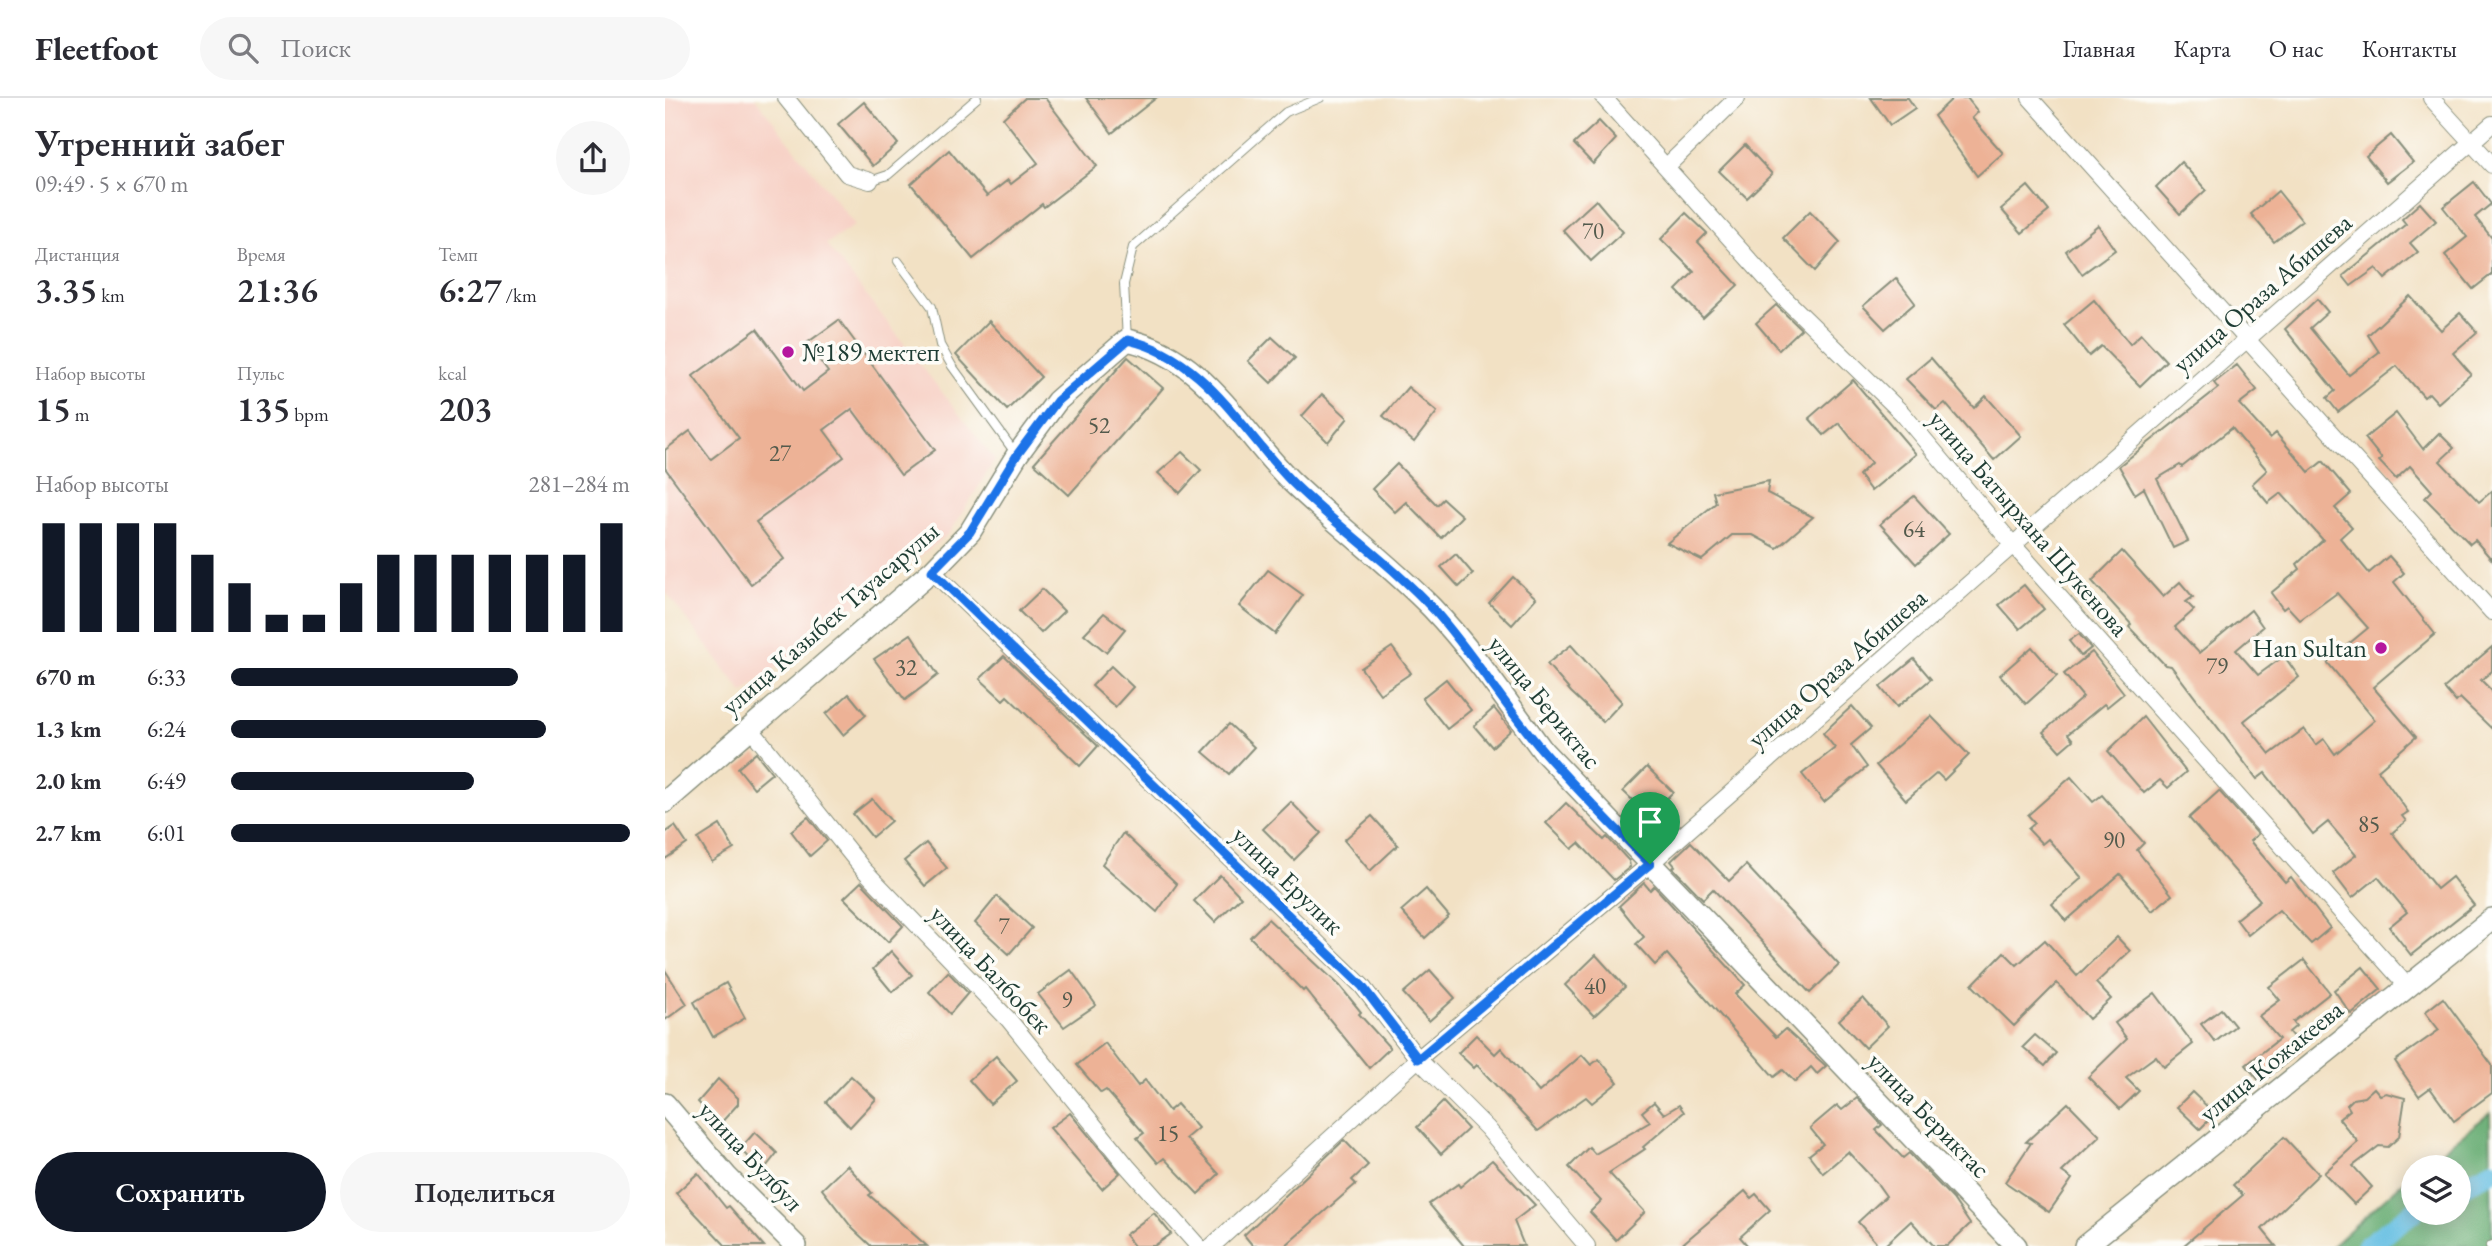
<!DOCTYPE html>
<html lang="ru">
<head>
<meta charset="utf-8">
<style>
	:root { --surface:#fff; --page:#f7f7f7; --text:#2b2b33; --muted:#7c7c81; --line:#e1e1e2; --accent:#111827 }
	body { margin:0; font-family:"EB Garamond",serif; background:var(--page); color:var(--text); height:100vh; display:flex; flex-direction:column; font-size:26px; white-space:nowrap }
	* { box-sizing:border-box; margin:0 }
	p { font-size:23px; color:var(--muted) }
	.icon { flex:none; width:38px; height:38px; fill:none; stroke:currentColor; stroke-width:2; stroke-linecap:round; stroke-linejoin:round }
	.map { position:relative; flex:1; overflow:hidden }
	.panel { display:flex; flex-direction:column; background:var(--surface); width:665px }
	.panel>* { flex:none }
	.controls { position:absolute; left:1736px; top:1057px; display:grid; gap:14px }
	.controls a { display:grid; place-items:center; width:70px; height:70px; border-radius:50%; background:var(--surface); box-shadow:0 4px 18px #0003; font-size:35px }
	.pin { position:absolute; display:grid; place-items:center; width:60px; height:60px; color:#fff; margin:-72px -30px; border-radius:50% 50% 50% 0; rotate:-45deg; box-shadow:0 0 7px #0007 }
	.pin .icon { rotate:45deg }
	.round { display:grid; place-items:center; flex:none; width:74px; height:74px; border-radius:37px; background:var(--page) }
	.head { display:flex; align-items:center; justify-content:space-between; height:119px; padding:0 35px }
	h1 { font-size:38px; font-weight:600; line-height:52px }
	.metrics { display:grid; grid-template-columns:repeat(3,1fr); gap:10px; height:119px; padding:7px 35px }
	.metrics div { display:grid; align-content:center }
	.metrics b { font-size:35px; font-weight:600 }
	.metrics small { font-size:19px; font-weight:400 }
	.metrics p { font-size:19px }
	.chart { height:196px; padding:14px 35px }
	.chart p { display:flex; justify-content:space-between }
	.chart svg { width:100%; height:126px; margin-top:7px; stroke:var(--accent); stroke-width:6 }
	.button { display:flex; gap:14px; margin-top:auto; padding:14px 35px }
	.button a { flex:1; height:80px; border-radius:42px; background:var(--accent); color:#fff; font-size:28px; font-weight:600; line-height:80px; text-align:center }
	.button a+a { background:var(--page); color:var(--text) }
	ul { padding:0 35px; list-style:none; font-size:23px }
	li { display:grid; grid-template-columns:112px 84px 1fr; align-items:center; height:52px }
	li i { height:18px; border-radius:9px; background:var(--accent) }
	header { display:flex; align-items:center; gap:42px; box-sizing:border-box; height:98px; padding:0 35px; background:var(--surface); border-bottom:2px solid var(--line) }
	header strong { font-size:33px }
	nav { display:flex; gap:38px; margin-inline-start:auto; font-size:24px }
	.search { width:490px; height:63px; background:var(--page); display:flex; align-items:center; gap:18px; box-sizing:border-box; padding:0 24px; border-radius:38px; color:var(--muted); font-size:26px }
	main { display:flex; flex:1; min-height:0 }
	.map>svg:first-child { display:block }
	.built { fill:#f7d1c6 }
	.forest { fill:#66ac72; stroke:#427453; stroke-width:2 }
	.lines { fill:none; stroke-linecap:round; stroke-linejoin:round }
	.canal { stroke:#64bee2; stroke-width:21 }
	.building { fill:#edb296 }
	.service-casing { stroke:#888f7c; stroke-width:10 }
	.minor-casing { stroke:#888f7c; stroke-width:18 }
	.tertiary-casing { stroke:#888f7c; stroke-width:24 }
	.service { stroke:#fff; stroke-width:8 }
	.minor { stroke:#fff; stroke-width:16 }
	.tertiary { stroke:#fff; stroke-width:21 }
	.route-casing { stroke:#fff; stroke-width:14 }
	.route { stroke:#1a73e8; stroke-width:9 }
	.poi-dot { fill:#b5179e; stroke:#fdfcf7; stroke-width:2.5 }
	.labels { text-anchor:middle; stroke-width:7; stroke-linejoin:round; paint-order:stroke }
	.number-label { font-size:23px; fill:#525a4c }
	.street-label { font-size:26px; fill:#1f3d34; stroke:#fdfcf7 }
	.poi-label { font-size:26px; fill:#1f3d34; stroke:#fdfcf7; text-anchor:start }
</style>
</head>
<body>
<header>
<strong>Fleetfoot</strong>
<div class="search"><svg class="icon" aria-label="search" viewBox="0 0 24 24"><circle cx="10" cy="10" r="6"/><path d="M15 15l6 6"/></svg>Поиск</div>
<nav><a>Главная</a><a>Карта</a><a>О нас</a><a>Контакты</a></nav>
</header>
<main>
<section class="panel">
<div class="head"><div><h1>Утренний забег</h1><p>09:49 · 5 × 670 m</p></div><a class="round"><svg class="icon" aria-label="share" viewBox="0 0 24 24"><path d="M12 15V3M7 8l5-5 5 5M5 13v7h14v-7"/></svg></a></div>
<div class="metrics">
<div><p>Дистанция</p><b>3.35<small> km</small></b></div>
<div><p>Время</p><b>21:36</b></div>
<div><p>Темп</p><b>6:27<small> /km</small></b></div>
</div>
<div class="metrics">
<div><p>Набор высоты</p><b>15<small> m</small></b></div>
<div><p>Пульс</p><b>135<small> bpm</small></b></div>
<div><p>kcal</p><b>203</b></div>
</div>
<div class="chart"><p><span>Набор высоты</span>281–284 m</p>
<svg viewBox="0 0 160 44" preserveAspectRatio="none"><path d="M5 44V6M15 44V6M25 44V6M35 44V6M45 44V17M55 44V27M65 44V38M75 44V38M85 44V27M95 44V17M105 44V17M115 44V17M125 44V17M135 44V17M145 44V17M155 44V6"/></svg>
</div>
<ul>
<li><b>670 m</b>6:33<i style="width:72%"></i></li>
<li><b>1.3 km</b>6:24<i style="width:79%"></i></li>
<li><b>2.0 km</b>6:49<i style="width:61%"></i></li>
<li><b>2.7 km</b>6:01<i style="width:100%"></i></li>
</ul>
<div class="button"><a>Сохранить</a><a>Поделиться</a></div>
</section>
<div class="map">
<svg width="1827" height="1148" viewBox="0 0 1827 1148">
	<rect width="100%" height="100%" fill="#fdfcf7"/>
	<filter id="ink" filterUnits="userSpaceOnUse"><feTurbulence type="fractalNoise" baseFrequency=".0143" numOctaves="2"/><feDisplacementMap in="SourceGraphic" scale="14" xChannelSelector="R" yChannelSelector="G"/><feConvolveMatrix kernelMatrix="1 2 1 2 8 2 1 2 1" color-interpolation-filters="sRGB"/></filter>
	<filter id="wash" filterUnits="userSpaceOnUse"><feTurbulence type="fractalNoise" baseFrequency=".00686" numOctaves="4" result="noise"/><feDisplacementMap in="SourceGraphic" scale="28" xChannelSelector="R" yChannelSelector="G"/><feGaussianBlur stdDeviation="1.57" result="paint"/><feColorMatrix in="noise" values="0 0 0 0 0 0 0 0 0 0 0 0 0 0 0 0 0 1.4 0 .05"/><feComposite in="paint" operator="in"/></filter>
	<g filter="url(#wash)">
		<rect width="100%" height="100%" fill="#f2e1c4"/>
		<!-- built -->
		<polygon class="built" points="0,0 90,0 190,127 161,146 330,362 285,435 78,595 0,493"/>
		<!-- forest -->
		<polygon class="forest" points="1825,1015 1827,1148 1667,1148 1748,1075 1748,1115 1794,1115 1794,1069 1756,1069"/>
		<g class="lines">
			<!-- canal -->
			<g class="canal">
				<polyline points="1794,1090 1827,1073"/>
				<polyline points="1702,1148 1748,1114"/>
			</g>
		</g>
		<g id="blocks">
			<!-- building -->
			<g class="building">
				<polygon points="360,0 380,0 432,68 379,109 377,106 308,161 246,86 284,52 322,98 343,82 346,86 373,65 338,20"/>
				<polygon points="421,0 491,0 447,35"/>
				<polygon points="1206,0 1243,0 1250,10 1225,27"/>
				<polygon points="1288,0 1302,0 1313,14 1307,20 1338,55 1312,78 1269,18"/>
				<polygon points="199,4 233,46 208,68 173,26"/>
				<polygon points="934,23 951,41 928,66 909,46"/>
				<polygon points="1726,37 1748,64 1722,84 1701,58"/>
				<polygon points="1080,47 1107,76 1082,100 1054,73"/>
				<polygon points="1516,64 1541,92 1515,116 1491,89"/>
				<polygon points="1809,84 1826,106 1810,119 1827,140 1827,176 1808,191 1780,157 1802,139 1778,109"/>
				<polygon points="1363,88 1384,113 1357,135 1336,111"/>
				<polygon points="1613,93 1637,123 1609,144 1586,116"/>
				<polygon points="931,102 958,134 926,163 898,132"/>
				<polygon points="1755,105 1771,123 1745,145 1753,154 1720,181 1711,170 1686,188 1678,178 1741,126 1737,121"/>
				<polygon points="1145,113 1175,144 1150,173 1118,140"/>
				<polygon points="1021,115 1042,135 1033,144 1073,187 1038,220 1011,192 1029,174 996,141"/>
				<polygon points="1433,127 1450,152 1417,176 1401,153"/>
				<polygon points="1231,180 1250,205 1220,231 1198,208"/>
				<polygon points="1745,198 1776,232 1795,215 1812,234 1788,255 1806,276 1773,305 1764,295 1759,299 1732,268 1673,314 1662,300 1670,293 1620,231 1652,201 1663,214 1645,230 1684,277 1714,254 1703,237"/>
				<polygon points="1429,202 1465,246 1476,236 1501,263 1475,288 1436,248 1424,258 1399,227"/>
				<polygon points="1111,207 1136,231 1114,252 1091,225"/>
				<polygon points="174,222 270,352 236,377 187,311 159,332 179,359 91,424 119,461 86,486 0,370 0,352 25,333 46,361 74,340 28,278 92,231 138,293 163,274 142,245"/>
				<polygon points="324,223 376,279 342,312 291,257"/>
				<polygon points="607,239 630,260 606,285 583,263"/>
				<polygon points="463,259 498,290 404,397 369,365"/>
				<polygon points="1266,260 1309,310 1321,298 1356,338 1329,362 1280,305 1271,312 1241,281"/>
				<polygon points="1572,267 1592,292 1574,306 1605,340 1611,335 1644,374 1658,363 1686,396 1670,410 1687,429 1675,440 1704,475 1724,458 1739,475 1729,484 1770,536 1708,589 1751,639 1713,672 1743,714 1737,718 1741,723 1727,735 1772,791 1787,779 1809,807 1746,857 1724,829 1742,814 1713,779 1687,800 1668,775 1691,757 1663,724 1648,736 1600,675 1592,681 1506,568 1500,567 1464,529 1466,526 1427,483 1457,453 1498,499 1515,484 1528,499 1521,504 1529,512 1510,529 1534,555 1586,512 1598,529 1571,552 1593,577 1619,558 1634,579 1579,623 1605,656 1639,631 1651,647 1659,641 1670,656 1710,622 1662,564 1703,530 1672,495 1635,522 1622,508 1618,511 1606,495 1635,471 1632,466 1658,442 1616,395 1603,405 1587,386 1602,372 1567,330 1517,369 1515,367 1492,381 1523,443 1508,450 1479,390 1470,396 1454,368 1553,290 1549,285"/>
				<polygon points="1188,282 1251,356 1206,393 1194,377 1206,365 1174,325 1159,337 1144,320"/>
				<polygon points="743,289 772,314 749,344 718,318"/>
				<polygon points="657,296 683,320 663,344 637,318"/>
				<polygon points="1731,315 1758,351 1774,335 1789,350 1775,363 1814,404 1827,393 1827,462 1810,442 1805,446 1760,400 1767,393 1745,368 1731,381 1714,363 1717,361 1700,340"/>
				<polygon points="517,354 536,372 515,395 493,375"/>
				<polygon points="732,366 772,407 778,401 797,418 776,440 741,404 730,414 707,391"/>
				<polygon points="1104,383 1102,395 1148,419 1112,450 1088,437 1067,437 1037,462 1002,445 1051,405 1048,394"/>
				<polygon points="1249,398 1284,436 1251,466 1215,426"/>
				<polygon points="791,456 808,476 794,489 776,469"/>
				<polygon points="603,472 638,497 610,536 574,508"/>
				<polygon points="848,479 871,500 847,527 824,505"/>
				<polygon points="1359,487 1379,511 1355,531 1334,507"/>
				<polygon points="377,491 399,513 376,535 354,513"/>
				<polygon points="439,515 460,531 441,554 419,536"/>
				<polygon points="246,536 273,577 240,602 209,561"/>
				<polygon points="1414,536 1426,550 1416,558 1404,543"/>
				<polygon points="906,547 957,604 938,624 906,594 882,566"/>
				<polygon points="727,549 746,575 715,596 696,570"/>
				<polygon points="1367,549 1392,578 1361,606 1335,577"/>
				<polygon points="1827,549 1827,573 1816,582 1827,593 1827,631 1795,600 1791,604 1779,590"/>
				<polygon points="1427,554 1459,595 1442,609 1439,606 1403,636 1408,642 1395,653 1378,634 1418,599 1399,576"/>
				<polygon points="339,558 433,648 415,668 342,598 338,602 315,581"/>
				<polygon points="1249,561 1266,581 1232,609 1215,589"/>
				<polygon points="446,568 468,589 450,609 427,588"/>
				<polygon points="781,581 806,612 782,631 757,600"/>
				<polygon points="184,596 201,617 178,637 161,616"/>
				<polygon points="1187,608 1206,630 1186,647 1202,669 1159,704 1137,676 1170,650 1158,635"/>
				<polygon points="829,610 846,632 827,649 809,628"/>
				<polygon points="1266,618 1304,657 1279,682 1272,675 1241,702 1211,667"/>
				<polygon points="1478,619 1521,674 1503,690 1495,682 1479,695 1443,653"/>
				<polygon points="564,626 589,649 564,676 538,654"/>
				<polygon points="91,655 107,675 89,690 73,670"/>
				<polygon points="982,669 1008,694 984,718 958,693"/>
				<polygon points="1406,679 1428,704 1437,697 1479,745 1472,752 1507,797 1487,813 1455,776 1401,823 1387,806 1417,780 1383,741 1377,746 1363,731 1370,725 1363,717"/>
				<polygon points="1554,693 1593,736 1585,743 1620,784 1626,779 1665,830 1646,846 1614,812 1583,837 1571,821 1595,802 1524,720"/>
				<polygon points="207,701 226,723 207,739 188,716"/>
				<polygon points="626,704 656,735 629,762 598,731"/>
				<polygon points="901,705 939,742 942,739 964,763 965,769 949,782 914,745 907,751 881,725"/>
				<polygon points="707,718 733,747 705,773 679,742"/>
				<polygon points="143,719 162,743 145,758 126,733"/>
				<polygon points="55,727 69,751 47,764 33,741"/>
				<polygon points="10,728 22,746 0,761 0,735"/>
				<polygon points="458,735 512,786 492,814 437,766"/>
				<polygon points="1026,744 1064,783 1081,767 1174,867 1145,895 1048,791 1038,801 1008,770 1010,768 1006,763"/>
				<polygon points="261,745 282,770 260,788 239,763"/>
				<polygon points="555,777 576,799 550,824 529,803"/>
				<polygon points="196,784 238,828 223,844 179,800"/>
				<polygon points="979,785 985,792 989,788 1080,887 1070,896 1111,939 1120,931 1161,968 1152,976 1146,969 1130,984 1118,972 1109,979 1002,856 990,867 971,846 979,839 954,808"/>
				<polygon points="761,791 784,818 760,840 736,813"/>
				<polygon points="332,798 367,830 344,856 310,825"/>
				<polygon points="603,821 675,888 696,914 694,916 725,950 704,970 640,891 638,893 585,839"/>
				<polygon points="1452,839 1465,853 1431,885 1446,901 1424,921 1392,885 1349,928 1307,887 1339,854 1352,867 1380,842 1412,878"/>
				<polygon points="226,853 247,877 227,894 208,871"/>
				<polygon points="931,857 960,889 929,918 900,887"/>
				<polygon points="1639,862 1665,895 1628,924 1631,928 1624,934 1638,951 1596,985 1581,967 1614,941 1594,918 1615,902 1604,889"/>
				<polygon points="1698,869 1716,891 1686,916 1669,892"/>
				<polygon points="0,872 22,906 0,922"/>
				<polygon points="406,872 431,907 399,929 373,896"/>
				<polygon points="765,872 790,900 764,923 738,895"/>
				<polygon points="283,874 303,895 285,916 264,894"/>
				<polygon points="61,885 80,920 48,939 29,904"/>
				<polygon points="1490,895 1528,946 1499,969 1491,958 1461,980 1474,993 1455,1011 1423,979 1462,941 1450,925"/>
				<polygon points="1198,900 1223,928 1200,950 1174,922"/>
				<polygon points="1778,900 1827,967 1827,995 1789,1023 1765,990 1754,998 1730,963 1774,932 1760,914"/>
				<polygon points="1556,911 1570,928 1550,944 1536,926"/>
				<polygon points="811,937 830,956 836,950 874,994 917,957 926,967 934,961 953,984 927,1005 921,999 873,1033 812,967 809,970 793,955"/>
				<polygon points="1370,937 1391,955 1380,968 1358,949"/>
				<polygon points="440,945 473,988 480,982 504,1013 512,1006 533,1030 521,1040 554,1076 533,1096 499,1060 493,1065 472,1040 479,1035 441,992 436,995 412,967"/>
				<polygon points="331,958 352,983 325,1006 304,982"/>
				<polygon points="186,978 211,1001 185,1029 161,1004"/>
				<polygon points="53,981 73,1000 73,1006 54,1027 33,1004"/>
				<polygon points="1709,990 1715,997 1721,995 1740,1000 1734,1039 1723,1049 1714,1048 1688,1068 1707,1089 1689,1106 1659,1075 1693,1044 1674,1021 1685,1012 1682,1007 1688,1001 1699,999"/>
				<polygon points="1527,994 1550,1016 1535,1031 1512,1009"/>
				<polygon points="1192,1000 1217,1027 1211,1032 1238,1060 1244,1055 1288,1101 1305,1126 1282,1148 1269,1148 1246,1123 1219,1148 1214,1148 1193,1124 1221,1098 1211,1084 1183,1054 1158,1075 1144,1057 1158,1046 1145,1030 1172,1007 1177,1012"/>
				<polygon points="778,1004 803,1031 776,1056 752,1029"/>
				<polygon points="989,1004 999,1016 1014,1007 1019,1014 978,1049 980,1051 944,1075 980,1114 951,1142 925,1114 936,1103 904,1069 924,1049 930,1056 985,1024 977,1014"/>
				<polygon points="1403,1005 1435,1038 1397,1074 1407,1081 1384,1114 1340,1084 1366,1045 1361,1044"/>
				<polygon points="405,1015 455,1075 437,1091 385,1030"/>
				<polygon points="90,1034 112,1055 97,1074 75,1051"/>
				<polygon points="1619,1039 1654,1076 1597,1131 1611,1148 1518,1148 1578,1097 1568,1087"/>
				<polygon points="679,1042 703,1067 687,1082 691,1086 620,1148 588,1148 579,1137"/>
				<polygon points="827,1062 870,1107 849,1123 859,1148 799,1148 764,1106 793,1086 795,1089"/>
				<polygon points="182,1067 207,1095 204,1097 262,1148 206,1148 188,1131 157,1091"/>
				<polygon points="33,1075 61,1110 64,1108 99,1148 61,1148 11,1095"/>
				<polygon points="1080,1093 1086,1100 1091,1096 1105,1112 1075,1139 1083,1148 1015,1148"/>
				<polygon points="489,1115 506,1136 489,1148 469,1148 460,1137"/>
			</g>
		</g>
	</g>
	<g filter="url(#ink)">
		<use href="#blocks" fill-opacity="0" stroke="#888f7c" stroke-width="2"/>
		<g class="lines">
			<defs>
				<g id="service">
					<polyline points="205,83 223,77 312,0"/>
					<polyline points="233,163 267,209 275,247 287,268 351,356"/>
					<polyline points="462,242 459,186 468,149 621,14 655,0"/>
					<polyline points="1825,1148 1827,1147"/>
				</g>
				<g id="minor">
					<polyline points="121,0 182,76 205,83"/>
					<polyline points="939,0 1114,195 1237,315 1349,448 1744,890"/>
					<polyline points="1365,0 1827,514"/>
					<polyline points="1766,0 1827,67"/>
					<polyline points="1002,68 1072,0"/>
					<polyline points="267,473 697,888 753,961 822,1030 922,1148"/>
					<polyline points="84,629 198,771 344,922 462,1068 533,1148"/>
					<polyline points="547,1148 753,961 985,766 1827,26"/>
				</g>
				<g id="tertiary">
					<path d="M0 704 267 473 305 434 352 357 392 303 462 242C542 259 574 333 628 385 673 428 723 465 767 510 808 553 842 604 878 653L1351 1148"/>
					<polyline points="0,1006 62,1079 131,1148"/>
					<polyline points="1420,1148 1827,821"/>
				</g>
			</defs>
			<!-- service casing -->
			<use href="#service" class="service-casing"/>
			<!-- minor casing -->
			<use href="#minor" class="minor-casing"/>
			<!-- tertiary casing -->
			<use href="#tertiary" class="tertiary-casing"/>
			<!-- service -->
			<use href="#service" class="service"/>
			<!-- minor -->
			<use href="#minor" class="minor"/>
			<!-- tertiary -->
			<use href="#tertiary" class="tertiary"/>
		</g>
	</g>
	<g class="lines" filter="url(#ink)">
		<defs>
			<path id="route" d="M463 242C540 259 576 332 627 384 672 429 726 465 769 512 809 557 840 609 879 654 913 693 950 729 985 766L753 961 697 888 267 473 305 434 352 357 392 303Z"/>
		</defs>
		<!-- route casing -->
		<use href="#route" class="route-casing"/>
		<!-- route -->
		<use href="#route" class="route"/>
	</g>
	<!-- markers -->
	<g class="poi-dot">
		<circle cx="123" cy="254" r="7"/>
		<circle cx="1716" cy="550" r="7"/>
	</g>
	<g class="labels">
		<!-- number labels -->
		<g class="number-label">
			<text x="928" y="141">70</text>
			<text x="434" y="335">52</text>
			<text x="115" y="363">27</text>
			<text x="1249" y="439">64</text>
			<text x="1552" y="576">79</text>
			<text x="241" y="577">32</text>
			<text x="1704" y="734">85</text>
			<text x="1449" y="750">90</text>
			<text x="339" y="836">7</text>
			<text x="930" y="896">40</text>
			<text x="402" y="910">9</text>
			<text x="503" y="1043">15</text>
		</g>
		<!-- street labels -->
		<g class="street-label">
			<text transform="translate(1597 195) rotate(-41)" y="9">улица Ораза Абишева</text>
			<text transform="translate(1364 425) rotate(49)" y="9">улица Батырхана Шукенова</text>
			<text transform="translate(165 520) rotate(-41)" y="9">улица Казыбек Тауасарулы</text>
			<text transform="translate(1172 570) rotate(-41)" y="9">улица Ораза Абишева</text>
			<text transform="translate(880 604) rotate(51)" y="9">улица Бериктас</text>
			<text transform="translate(623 782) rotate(44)" y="9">улица Ерулик</text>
			<text transform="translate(326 871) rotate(47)" y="9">улица Балбобек</text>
			<text transform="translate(1606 963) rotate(-39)" y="9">улица Кожакеева</text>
			<text transform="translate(1264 1017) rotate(46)" y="9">улица Бериктас</text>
			<text transform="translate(86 1058) rotate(47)" y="9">улица Булбул</text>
		</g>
		<!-- poi labels -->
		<g class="poi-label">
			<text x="137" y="263">№189 мектеп</text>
			<text x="1702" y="559" text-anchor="end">Han Sultan</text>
		</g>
	</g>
</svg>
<div class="controls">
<a><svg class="icon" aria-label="layers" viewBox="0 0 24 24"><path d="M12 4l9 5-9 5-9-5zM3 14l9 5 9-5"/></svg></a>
</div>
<div class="pin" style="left:985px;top:766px;background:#1e9e55"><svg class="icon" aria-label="arrive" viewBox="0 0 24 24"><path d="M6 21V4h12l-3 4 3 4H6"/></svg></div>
</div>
</main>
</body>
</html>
